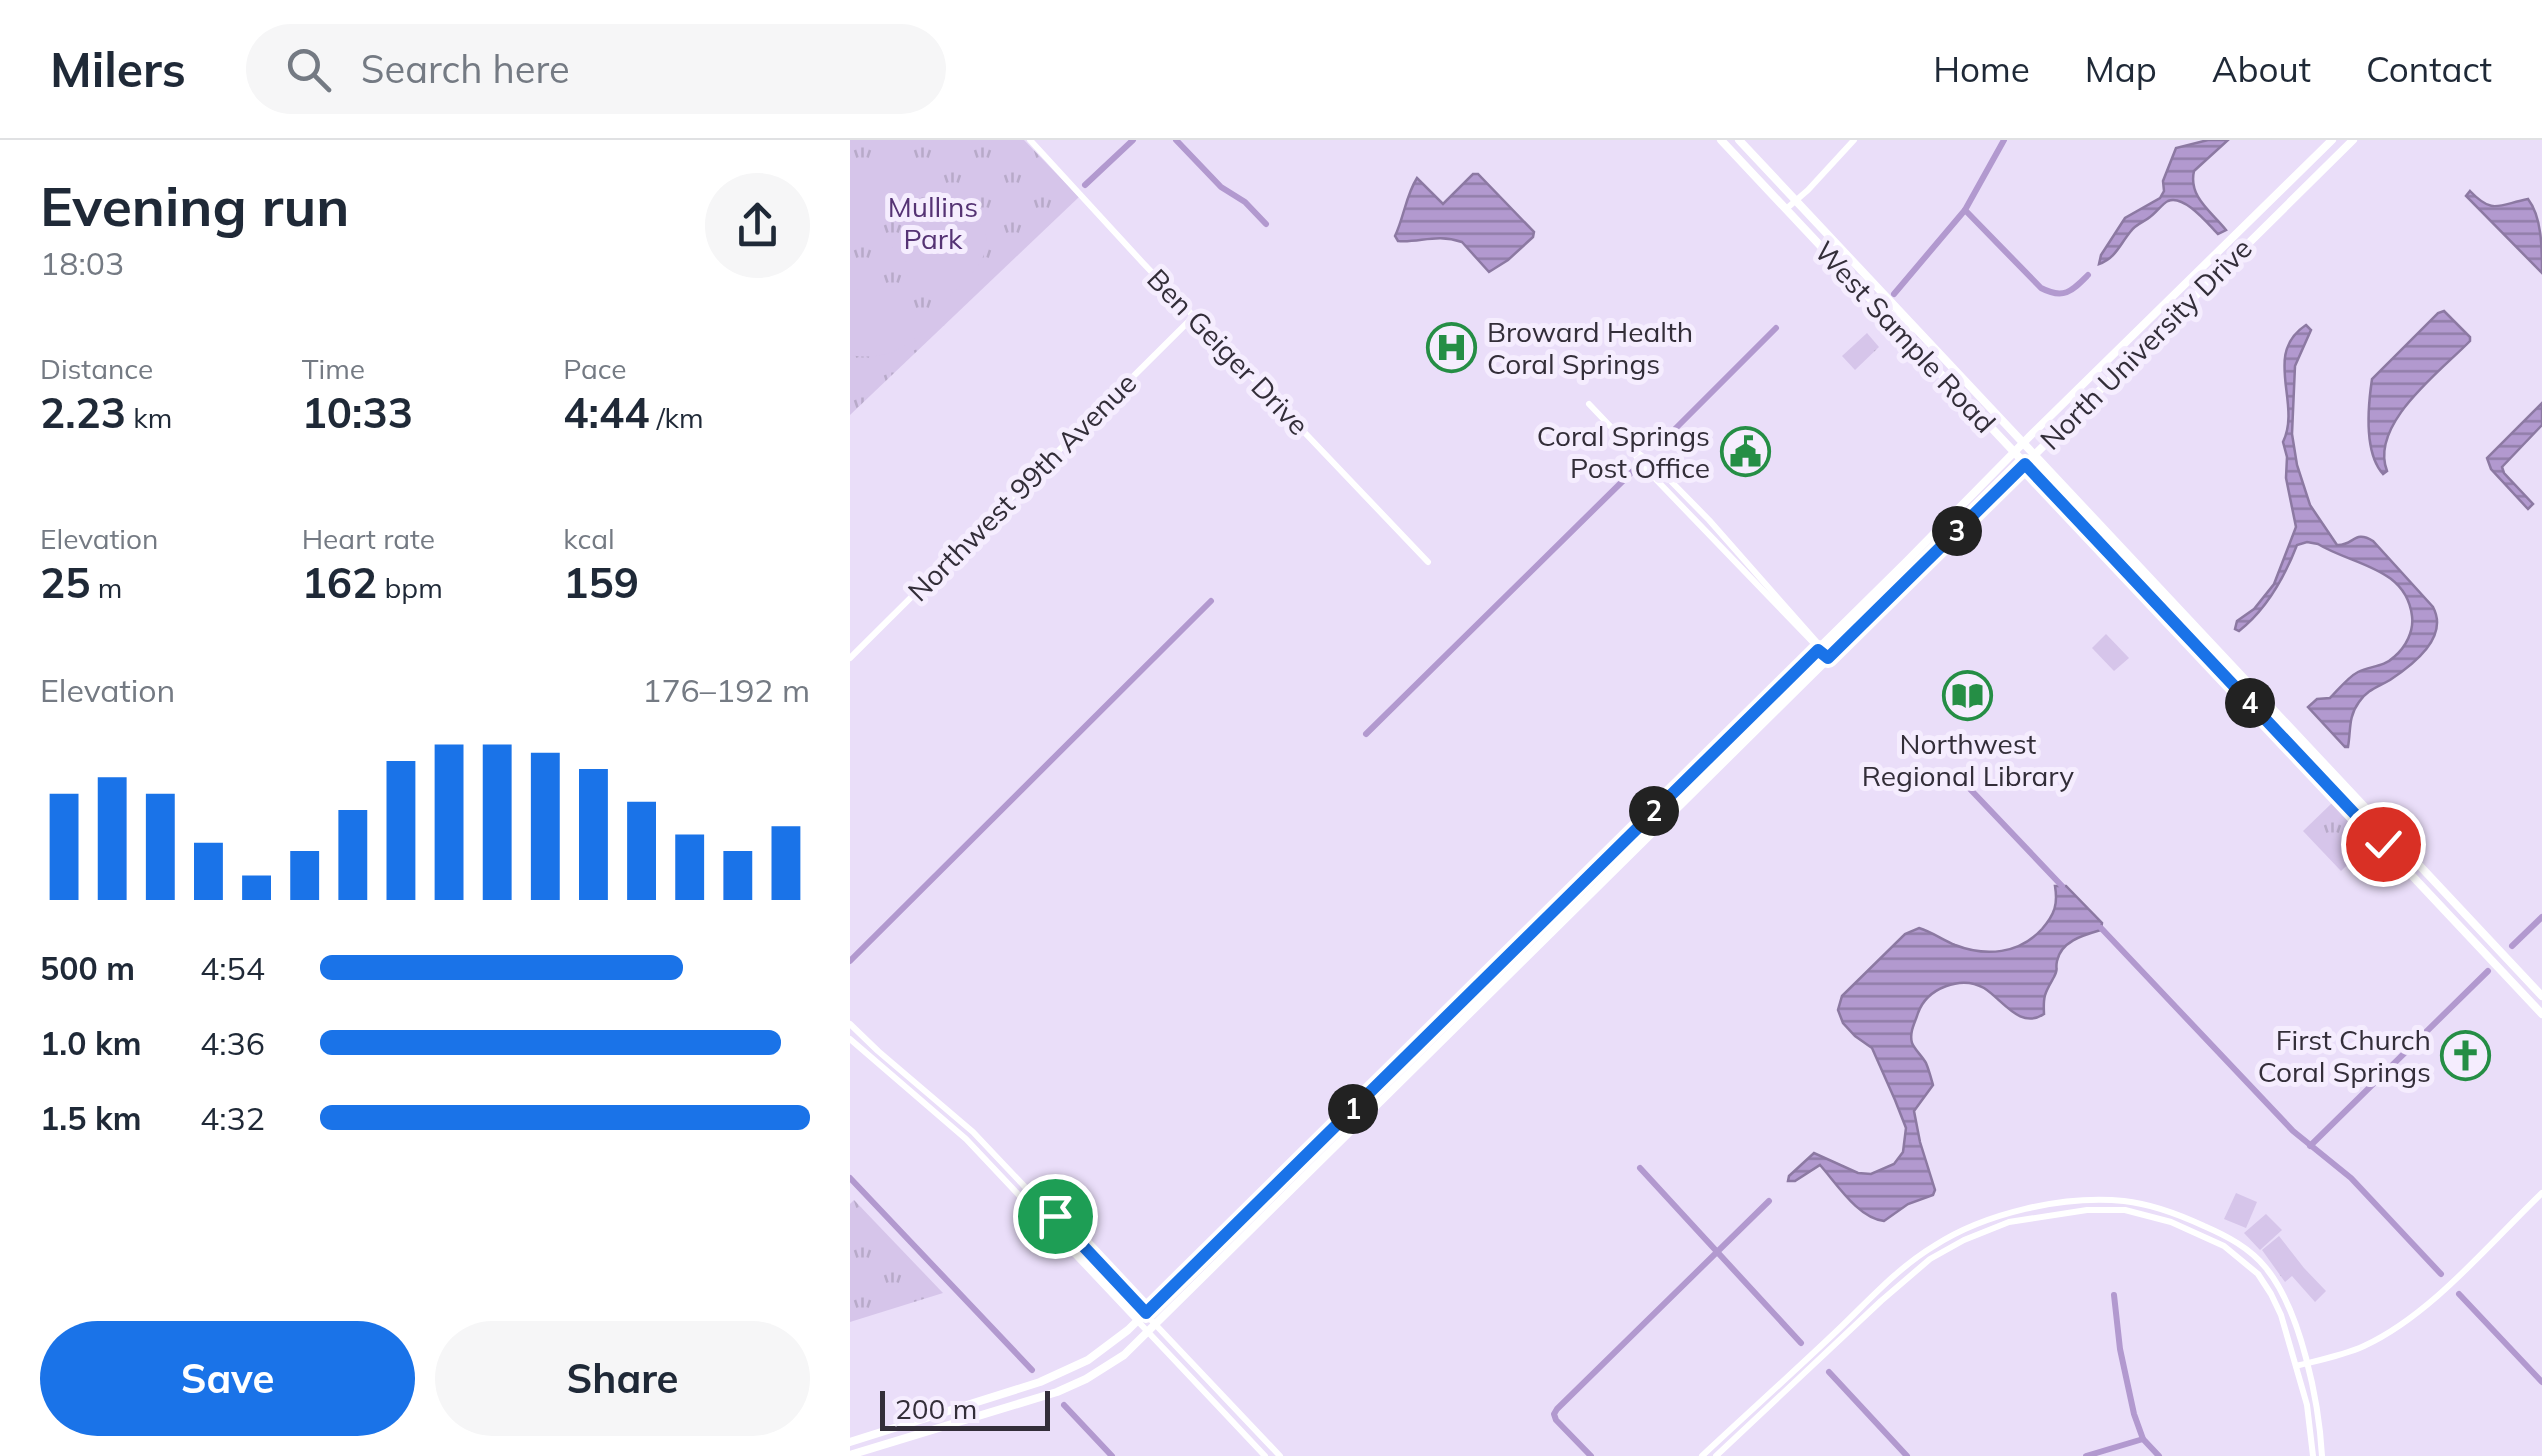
<!DOCTYPE html>
<html lang="en">
<head>
<meta charset="utf-8">
<style>
	:root { --surface:#fff; --page:#f6f6f7; --text:#1f2937; --muted:#747a83; --line:#e0e1e3; --accent:#1a73e8 }
	body { margin:0; font-family:Mulish,sans-serif; background:var(--page); color:var(--text); height:100vh; display:flex; flex-direction:column; font-size:38px; white-space:nowrap }
	* { box-sizing:border-box; margin:0 }
	p { font-size:32px; color:var(--muted) }
	.icon { flex:none; width:55px; height:55px; fill:none; stroke:currentColor; stroke-width:2; stroke-linecap:round; stroke-linejoin:round }
	.map { position:relative; flex:1; overflow:hidden }
	.details { display:flex; flex-direction:column; background:var(--surface); width:850px }
	.details>* { flex:none }
	.scale { position:absolute; left:30px; bottom:25px; width:170px; box-sizing:border-box; padding-left:10px; border:5px solid #332e39; border-top:0; font-size:28px; line-height:35px; white-space:nowrap; color:#332e39; -webkit-text-stroke:8px #f5edfe; paint-order:stroke }
	.pin { position:absolute; display:grid; place-items:center; width:85px; height:85px; color:#fff; margin:-42px; border:5px solid #fff; border-radius:50%; box-shadow:0 2px 10px #0007 }
	.km { position:absolute; width:50px; height:50px; margin:-25px; border-radius:50%; background:#222; color:#fff; font-size:28px; line-height:50px; text-align:center }
	.round { display:grid; place-items:center; flex:none; width:105px; height:105px; border-radius:52px; background:var(--page) }
	.summary { display:flex; align-items:center; justify-content:space-between; height:170px; padding:0 40px }
	h1 { font-size:55px; font-weight:700; line-height:75px }
	.metrics { display:grid; grid-template-columns:repeat(3,1fr); gap:15px; height:170px; padding:10px 40px }
	.metrics div { display:grid; align-content:center }
	.metrics b { font-size:42px; font-weight:700 }
	.metrics small { font-size:28px; font-weight:400 }
	.metrics p { font-size:28px }
	.chart { height:280px; padding:20px 40px }
	.chart p { display:flex; justify-content:space-between }
	.chart svg { width:100%; height:180px; margin-top:10px; stroke:var(--accent); stroke-width:6 }
	.button { display:flex; gap:20px; margin-top:auto; padding:20px 40px }
	.button a { flex:1; height:115px; border-radius:60px; background:var(--accent); color:#fff; font-size:40px; font-weight:700; line-height:115px; text-align:center }
	.button a+a { background:var(--page); color:var(--text) }
	ul { padding:0 40px; list-style:none; font-size:32px }
	li { display:grid; grid-template-columns:160px 120px 1fr; align-items:center; height:75px }
	li i { height:25px; border-radius:12px; background:var(--accent) }
	header { display:flex; align-items:center; gap:60px; box-sizing:border-box; height:140px; padding:0 50px; background:var(--surface); border-bottom:2px solid var(--line) }
	header strong { font-size:48px }
	nav { display:flex; gap:55px; margin-inline-start:auto; font-size:35px }
	.search { width:700px; height:90px; background:var(--page); display:flex; align-items:center; gap:25px; box-sizing:border-box; padding:0 35px; border-radius:55px; color:var(--muted); font-size:38px }
	main { display:flex; flex:1; min-height:0 }
	.map>svg:first-child { display:block }
	.grass { fill:url(#grass-tufts) }
	.pitch { fill:#d6c5ea }
	.water { fill:url(#water-rules); stroke:#8c79a2; stroke-width:2.5 }
	.lines { fill:none; stroke-linecap:round; stroke-linejoin:round }
	.canal { stroke:#b299cf; stroke-width:6 }
	.secondary { stroke:#fff; stroke-width:6 }
	.primary { stroke:#fff; stroke-width:8 }
	.route-casing { stroke:#fff; stroke-width:20 }
	.route { stroke:#1a73e8; stroke-width:12 }
	.labels { text-anchor:middle; stroke-width:10; stroke-linejoin:round; paint-order:stroke }
	.park-label { font-size:28px; fill:#553374; stroke:#f5edfe }
	.poi-label { font-size:28px; fill:#332e39; stroke:#f5edfe; text-anchor:end }
	.street-label { font-size:28px; fill:#332e39; stroke:#f5edfe }
</style>
</head>
<body>
<header>
<strong>Milers</strong>
<div class="search"><svg class="icon" aria-label="search" viewBox="0 0 24 24"><circle cx="10" cy="10" r="6"/><path d="M15 15l6 6"/></svg>Search here</div>
<nav><a>Home</a><a>Map</a><a>About</a><a>Contact</a></nav>
</header>
<main>
<section class="details">
<div class="summary"><div><h1>Evening run</h1><p>18:03</p></div><a class="round"><svg class="icon" aria-label="share" viewBox="0 0 24 24"><path d="M12 15V3M7 8l5-5 5 5M5 13v7h14v-7"/></svg></a></div>
<div class="metrics">
<div><p>Distance</p><b>2.23<small> km</small></b></div>
<div><p>Time</p><b>10:33</b></div>
<div><p>Pace</p><b>4:44<small> /km</small></b></div>
</div>
<div class="metrics">
<div><p>Elevation</p><b>25<small> m</small></b></div>
<div><p>Heart rate</p><b>162<small> bpm</small></b></div>
<div><p>kcal</p><b>159</b></div>
</div>
<div class="chart"><p><span>Elevation</span>176–192 m</p>
<svg viewBox="0 0 160 44" preserveAspectRatio="none"><path d="M5 44V18M15 44V14M25 44V18M35 44V30M45 44V38M55 44V32M65 44V22M75 44V10M85 44V6M95 44V6M105 44V8M115 44V12M125 44V20M135 44V28M145 44V32M155 44V26"/></svg>
</div>
<ul>
<li><b>500 m</b>4:54<i style="width:74%"></i></li>
<li><b>1.0 km</b>4:36<i style="width:94%"></i></li>
<li><b>1.5 km</b>4:32<i style="width:100%"></i></li>
</ul>
<div class="button"><a>Save</a><a>Share</a></div>
</section>
<div class="map">
<svg width="1692" height="1316" viewBox="0 0 1692 1316">
	<defs>
		<pattern id="grass-tufts" width="24" height="20" patternUnits="userSpaceOnUse" patternTransform="scale(2.5)"><rect width="24" height="20" fill="#d6c5ea"/><path d="M3 7l-1-3M5 7V3M7 7l1-3M15 17l-1-3M17 17v-4M19 17l1-3" fill="none" stroke="#b8aac9"/></pattern>
		<pattern id="water-rules" width="6" height="5" patternUnits="userSpaceOnUse" patternTransform="scale(2.5)"><rect width="6" height="5" fill="#b299cf"/><path d="M0 2.5h6" fill="none" stroke="#917da9"/></pattern>
	</defs>
	<rect width="100%" height="100%" fill="#eadef9"/>
	<!-- grass -->
	<g class="grass">
		<polygon points="0,0 174,0 229,57 0,275"/>
		<polygon points="1017,193 1029,207 1005,230 992,216"/>
		<polygon points="1482,663 1520,703 1491,731 1453,691"/>
		<polygon points="4,1060 93,1153 0,1182 0,1064"/>
		<polygon points="1429,1096 1454,1128 1476,1151 1465,1162 1442,1136 1435,1142 1412,1110"/>
	</g>
	<!-- pitch -->
	<g class="pitch">
		<polygon points="43,10 72,40 6,105 0,99 0,53"/>
		<path d="M89 43C97 51 102 60 110 67 115 73 124 76 129 82 155 114 108 146 88 167L57 136 63 129 42 107V102L63 81 57 74Z"/>
		<path d="M13 142H19L70 190 71 193C49 213 29 220 0 215V160Z"/>
		<polygon points="1256,494 1279,518 1264,531 1242,508"/>
		<polygon points="1386,1053 1407,1062 1396,1088 1374,1079"/>
		<polygon points="1416,1074 1432,1090 1410,1110 1394,1093"/>
	</g>
	<!-- water -->
	<g class="water">
		<path d="M1358 0H1378L1344 31C1338 57 1362 72 1376 90L1368 94C1358 84 1334 54 1318 61 1312 64 1306 73 1300 77 1294 82 1286 84 1281 91 1270 104 1266 118 1249 124L1251 115 1275 78 1310 58 1314 51 1313 41 1326 8Z"/>
		<path d="M623 34H628L684 92 683 97 658 120 639 132 612 102C586 93 570 103 548 101L545 96C554 77 556 55 567 38L593 64Z"/>
		<path d="M1620 51C1643 75 1648 65 1678 59 1692 77 1692 108 1692 133L1616 56Z"/>
		<path d="M1594 171 1620 197V201C1591 231 1519 284 1537 331L1533 334C1514 313 1518 266 1522 239L1588 173Z"/>
		<path d="M1456 185 1461 190 1445 226 1442 294 1447 325 1460 365 1487 405C1504 406 1504 389 1523 401L1583 467C1599 497 1564 524 1540 540 1528 547 1517 550 1509 562 1498 577 1501 590 1498 607H1495L1458 567 1467 559 1480 558C1488 550 1498 537 1508 532 1520 526 1534 527 1544 517 1556 507 1564 491 1562 476 1556 427 1502 425 1468 404L1457 402 1447 405C1435 436 1416 470 1389 491L1385 489 1387 481 1404 469 1424 444 1446 387 1436 338 1437 317 1433 302C1452 263 1412 214 1456 185Z"/>
		<polygon points="1692,263 1692,285 1652,327 1654,333 1683,364 1678,369 1641,329 1637,318"/>
		<path d="M1205 746H1216L1252 783 1251 790C1234 795 1211 801 1207 821 1205 831 1209 827 1204 837 1195 853 1193 855 1194 874 1170 890 1153 860 1134 848 1111 835 1077 848 1068 873 1065 883 1059 892 1062 903 1065 910 1072 916 1076 923 1079 930 1081 938 1083 945L1064 971 1070 1002 1085 1050 1083 1055 1058 1064 1034 1081C1008 1078 987 1044 970 1025L945 1041H938L939 1036 964 1013 1008 1033 1021 1034 1044 1024 1053 1012 1056 988 1045 960 1022 908 1005 896 993 883 988 870 992 856 1055 794 1069 788C1082 792 1093 800 1105 805 1136 817 1169 814 1192 789 1205 774 1208 764 1205 746Z"/>
	</g>
	<g class="lines">
		<!-- canal -->
		<g class="canal">
			<polyline points="326,0 371,47 395,62 416,84"/>
			<polyline points="235,45 283,0"/>
			<path d="M1115 70 1191 148C1214 160 1222 151 1238 135"/>
			<polyline points="1044,154 1115,70 1154,0"/>
			<polyline points="813,301 926,188"/>
			<polyline points="516,594 786,328"/>
			<polyline points="1120,649 1212,746"/>
			<polyline points="1251,788 1443,991 1501,1038 1591,1134"/>
			<polyline points="1662,806 1692,777"/>
			<polyline points="0,821 361,461"/>
			<polyline points="1460,1006 1638,831"/>
			<polyline points="790,1028 951,1203"/>
			<polyline points="0,1038 182,1230"/>
			<polyline points="1609,1154 1692,1242"/>
			<polyline points="1264,1155 1270,1209 1284,1274 1293,1299 1309,1316"/>
			<polyline points="979,1232 1057,1316"/>
			<polyline points="214,1265 262,1316"/>
			<polyline points="741,1316 706,1280 704,1274 707,1269 919,1061"/>
			<polyline points="1236,1316 1293,1299"/>
		</g>
		<!-- secondary -->
		<g class="secondary">
			<polyline points="180,0 293,123 578,422"/>
			<polyline points="936,69 958,50 1004,0"/>
			<polyline points="739,264 780,307 793,326 978,518"/>
			<polyline points="785,311 808,328 859,380 972,508"/>
			<polyline points="0,518 343,177"/>
			<polyline points="0,884 28,911 123,992 430,1316"/>
			<polyline points="0,899 116,999 415,1316"/>
			<path d="M1446 1226C1469 1220 1492 1216 1514 1206 1581 1175 1639 1104 1692 1053"/>
			<path d="M852 1316C899 1272 946 1230 992 1186 1021 1158 1049 1127 1084 1106 1135 1073 1213 1055 1274 1061 1302 1064 1328 1074 1354 1086 1377 1096 1400 1108 1416 1128 1451 1171 1469 1262 1472 1316"/>
			<polyline points="866,1316 1031,1161 1080,1119 1114,1100 1159,1082 1237,1070 1275,1070 1321,1082 1374,1106 1408,1134 1421,1154 1431,1175 1457,1265 1463,1316"/>
		</g>
		<!-- primary -->
		<g class="primary">
			<polyline points="871,0 1692,874"/>
			<polyline points="889,0 1692,856"/>
			<path d="M1030 165C1042 172 1049 185 1062 189"/>
			<path d="M1366 526C1380 525 1391 543 1401 553"/>
			<polyline points="817,673 827,658 831,646"/>
			<polyline points="0,1302 190,1242 238,1220 278,1190 1057,421 1181,295 1482,0"/>
			<polyline points="0,1315 207,1252 236,1239 274,1215 1503,0"/>
		</g>
	</g>
	<g class="lines">
		<defs>
			<polyline id="route" points="205,1076 296,1173 968,510 978,518 1175,324 1533,704"/>
		</defs>
		<!-- route casing -->
		<use href="#route" class="route-casing"/>
		<!-- route -->
		<use href="#route" class="route"/>
	</g>
	<!-- icons -->
	<defs>
		<symbol id="hospital-ring" viewBox="-11 -11 22 22"><circle r="9.5" fill="#f5edfe" stroke="#258e45" stroke-width="1.5"/><path d="M-5-5h3v3.5h4V-5h3V5h-3V1.5h-4V5h-3Z" fill="#258e45"/></symbol>
		<symbol id="civic-ring" viewBox="-11 -11 22 22"><circle r="9.5" fill="#f5edfe" stroke="#258e45" stroke-width="1.5"/><path d="M-.6-6.5H3V-4.5H.6V-3L4-1V1h2V6H-6V1h2V-1L-.6-3ZM-1.2 2.5V6h2.4V2.5Z" fill="#258e45"/></symbol>
		<symbol id="library-ring" viewBox="-11 -11 22 22"><circle r="9.5" fill="#f5edfe" stroke="#258e45" stroke-width="1.5"/><path d="M-6-4Q-3-5.5-.7-3.5V5Q-3 3-6 4ZM6-4Q3-5.5 .7-3.5V5Q3 3 6 4Z" fill="#258e45"/></symbol>
		<symbol id="church-ring" viewBox="-11 -11 22 22"><circle r="9.5" fill="#f5edfe" stroke="#258e45" stroke-width="1.5"/><path d="M-1.2-6h2.4v3.5h3.3v2.4h-3.3V6h-2.4V-.1h-3.3v-2.4h3.3Z" fill="#258e45"/></symbol>
	</defs>
	<g fill-rule="evenodd">
		<use href="#hospital-ring" x="574" y="180" width="55" height="55"/>
		<use href="#civic-ring" x="868" y="284" width="55" height="55"/>
		<use href="#library-ring" x="1090" y="528" width="55" height="55"/>
		<use href="#church-ring" x="1588" y="888" width="55" height="55"/>
	</g>
	<g class="labels">
		<!-- park labels -->
		<g class="park-label">
			<text x="83" y="77">Mullins<tspan x="83" dy="32">Park</tspan></text>
		</g>
		<!-- poi labels -->
		<g class="poi-label">
			<text x="637" y="202" text-anchor="start">Broward Health<tspan x="637" dy="32">Coral Springs</tspan></text>
			<text x="860" y="306">Coral Springs<tspan x="860" dy="32">Post Office</tspan></text>
			<text x="1118" y="614" text-anchor="middle">Northwest<tspan x="1118" dy="32">Regional Library</tspan></text>
			<text x="1581" y="910">First Church<tspan x="1581" dy="32">Coral Springs</tspan></text>
		</g>
		<!-- street labels -->
		<g class="street-label">
			<text transform="translate(1055 197) rotate(47)" y="10">West Sample Road</text>
			<text transform="translate(1296 204) rotate(-45)" y="10">North University Drive</text>
			<text transform="translate(378 212) rotate(46)" y="10">Ben Geiger Drive</text>
			<text transform="translate(172 347) rotate(-45)" y="10">Northwest 99th Avenue</text>
		</g>
	</g>
</svg>
<div class="scale">200 m</div>
<div class="pin" style="left:205px;top:1076px;background:#1e9e55"><svg class="icon" aria-label="arrive" viewBox="0 0 24 24"><path d="M6 21V4h12l-3 4 3 4H6"/></svg></div>
<div class="pin" style="left:1533px;top:704px;background:#d93025"><svg class="icon" aria-label="check" viewBox="0 0 24 24"><path d="M5 12l5 5 9-10"/></svg></div>
<b class="km" style="left:503px;top:969px">1</b>
<b class="km" style="left:804px;top:671px">2</b>
<b class="km" style="left:1107px;top:391px">3</b>
<b class="km" style="left:1400px;top:563px">4</b>
</div>
</main>
</body>
</html>
